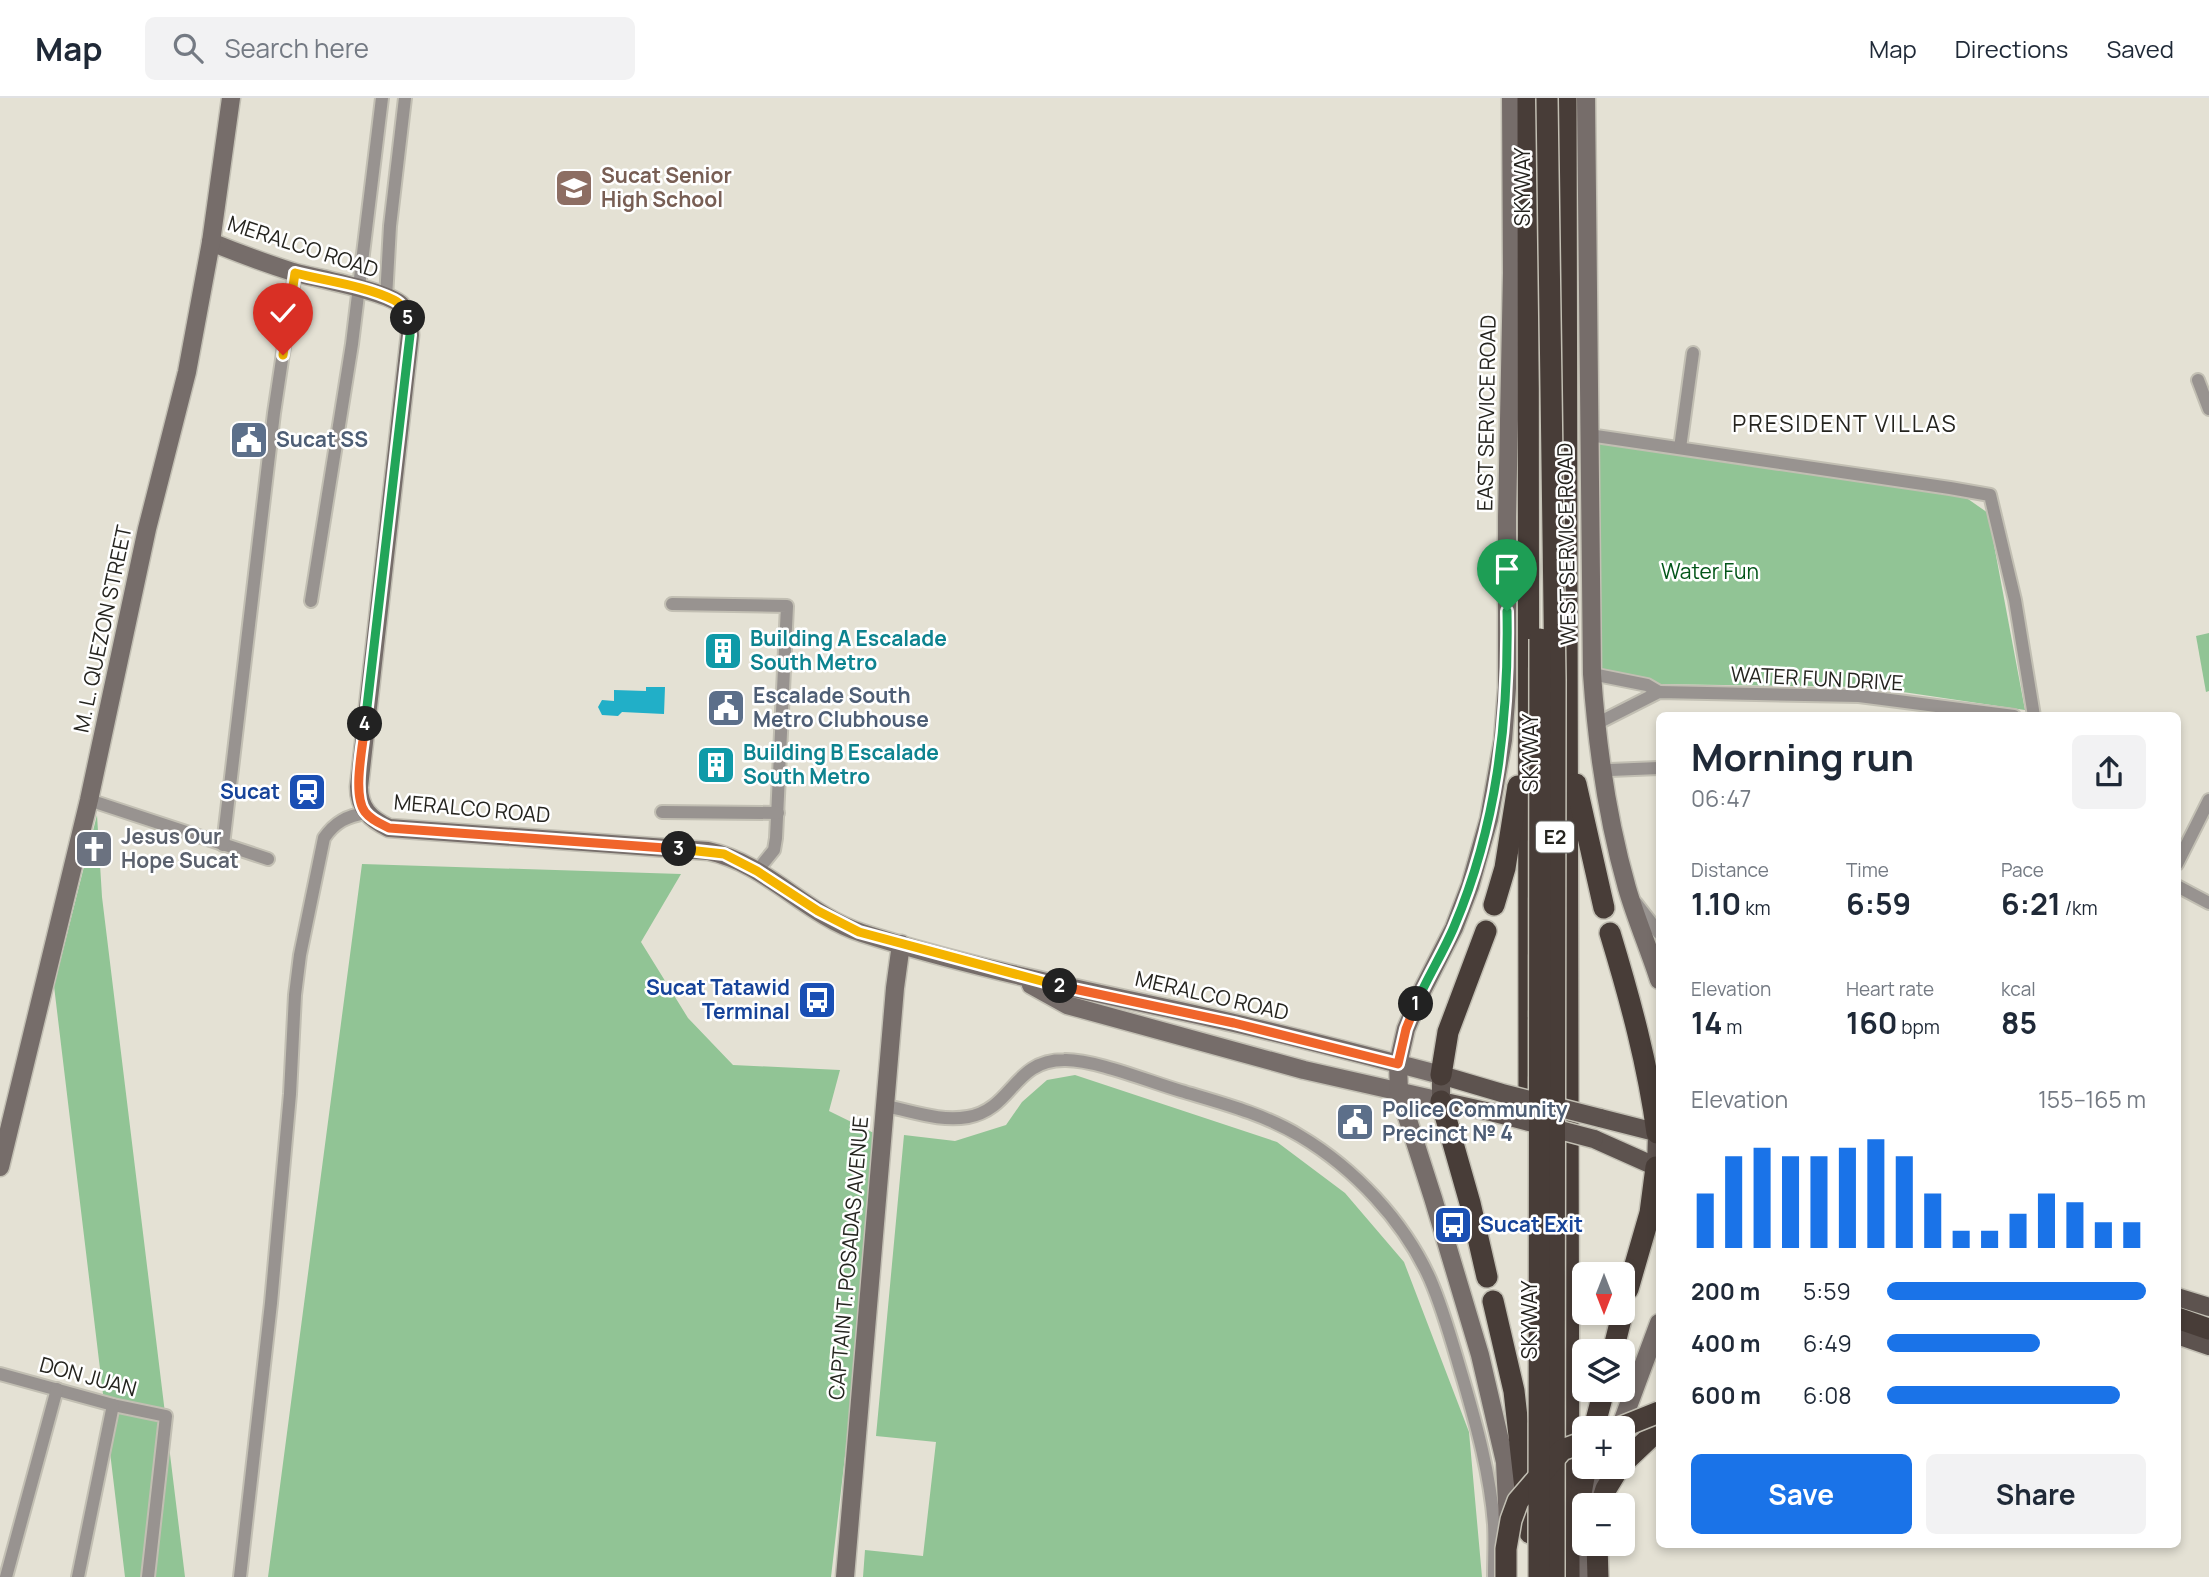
<!DOCTYPE html>
<html lang="en">
<head>
<meta charset="utf-8">
<style>
	:root { --surface:#fff; --page:#f2f2f3; --text:#1f2937; --muted:#747a83; --line:#e0e1e3; --accent:#1a73e8 }
	body { margin:0; font-family:Manrope,sans-serif; background:var(--page); color:var(--text); height:100vh; display:flex; flex-direction:column; font-size:26px; white-space:nowrap }
	* { box-sizing:border-box; margin:0 }
	p { font-size:23px; color:var(--muted) }
	.icon { flex:none; width:38px; height:38px; fill:none; stroke:currentColor; stroke-width:2; stroke-linecap:round; stroke-linejoin:round }
	.map { position:relative; flex:1; overflow:hidden }
	.sheet { position:absolute; left:1656px; top:614px; width:525px; height:836px; display:flex; flex-direction:column; background:var(--surface); border-radius:10px; box-shadow:0 4px 10px #0003 }
	.sheet>* { flex:none }
	.needle { width:46px; rotate:180deg }
	.tools { position:absolute; left:1572px; top:1164px; display:grid; gap:14px }
	.tools a { display:grid; place-items:center; width:63px; height:63px; border-radius:10px; background:var(--surface); box-shadow:0 4px 10px #0003; font-size:35px }
	.pin { position:absolute; display:grid; place-items:center; width:60px; height:60px; color:#fff; margin:-72px -30px; border-radius:50% 50% 50% 0; rotate:-45deg; box-shadow:0 0 7px #0007 }
	.pin .icon { rotate:45deg }
	.km { position:absolute; width:35px; height:35px; margin:-18px; border-radius:50%; background:#222; color:#fff; font-size:19px; line-height:35px; text-align:center }
	.round { display:grid; place-items:center; flex:none; width:74px; height:74px; border-radius:10px; background:var(--page) }
	.headline { display:flex; align-items:center; justify-content:space-between; height:119px; padding:0 35px }
	h1 { font-size:38px; font-weight:700; line-height:52px }
	.figures { display:grid; grid-template-columns:repeat(3,1fr); gap:10px; height:119px; padding:7px 35px }
	.figures div { display:grid; align-content:center }
	.figures b { font-size:30px; font-weight:700 }
	.figures small { font-size:19px; font-weight:400 }
	.figures p { font-size:19px }
	.chart { height:196px; padding:14px 35px }
	.chart p { display:flex; justify-content:space-between }
	.chart svg { width:100%; height:126px; margin-top:7px; stroke:var(--accent); stroke-width:6 }
	.button { display:flex; gap:14px; margin-top:auto; padding:14px 35px }
	.button a { flex:1; height:80px; border-radius:10px; background:var(--accent); color:#fff; font-size:28px; font-weight:700; line-height:80px; text-align:center }
	.button a+a { background:var(--page); color:var(--text) }
	ul { padding:0 35px; list-style:none; font-size:23px }
	li { display:grid; grid-template-columns:112px 84px 1fr; align-items:center; height:52px }
	li i { height:18px; border-radius:9px; background:var(--accent) }
	header { display:flex; align-items:center; gap:42px; box-sizing:border-box; height:98px; padding:0 35px; background:var(--surface); border-bottom:2px solid var(--line) }
	header strong { font-size:33px }
	nav { display:flex; gap:38px; margin-inline-start:auto; font-size:24px }
	.search { width:490px; height:63px; background:var(--page); display:flex; align-items:center; gap:18px; box-sizing:border-box; padding:0 24px; border-radius:10px; color:var(--muted); font-size:26px }
	.map>svg:first-child { display:block }
	.green { fill:#91c495 }
	.water { fill:#21afc8 }
	.lines { fill:none; stroke-linecap:round; stroke-linejoin:round }
	.street-casing { stroke:#c2bfb3; stroke-width:16 }
	.secondary-casing { stroke:#c2bfb3; stroke-width:21 }
	.primary-casing { stroke:#c2bfb3; stroke-width:21 }
	.highway-casing { stroke:#c2bfb3; stroke-width:24 }
	.street { stroke:#989390; stroke-width:12 }
	.secondary { stroke:#766d6a; stroke-width:18 }
	.primary { stroke:#5d534f; stroke-width:18 }
	.highway { stroke:#483d38; stroke-width:21 }
	.primary-bridge-casing { stroke:#c2bfb3; stroke-width:21; stroke-linecap:butt }
	.highway-bridge-casing { stroke:#c2bfb3; stroke-width:24; stroke-linecap:butt }
	.primary-bridge { stroke:#5d534f; stroke-width:18 }
	.highway-bridge { stroke:#483d38; stroke-width:21 }
	.split-1-casing { stroke:#fff; stroke-width:14 }
	.split-2-casing { stroke:#fff; stroke-width:14 }
	.split-3-casing { stroke:#fff; stroke-width:14 }
	.split-4-casing { stroke:#fff; stroke-width:14 }
	.split-5-casing { stroke:#fff; stroke-width:14 }
	.split-6-casing { stroke:#fff; stroke-width:14 }
	.split-1 { stroke:#22a559; stroke-width:9 }
	.split-2 { stroke:#f0652b; stroke-width:9 }
	.split-3 { stroke:#f5b400; stroke-width:9 }
	.split-4 { stroke:#f0652b; stroke-width:9 }
	.split-5 { stroke:#22a559; stroke-width:9 }
	.split-6 { stroke:#f5b400; stroke-width:9 }
	.labels { text-anchor:middle; stroke-width:5; stroke-linejoin:round; paint-order:stroke }
	.shield { fill:#fff; stroke:#666662; stroke-width:2 }
	.shield-label { font-size:19px; font-weight:bold; fill:#25241f }
	.education-label { font-size:21px; font-weight:bold; fill:#785e54; stroke:#fff; text-anchor:start }
	.street-label { font-size:21px; fill:#25241f; stroke:#fff }
	.service-label { font-size:21px; font-weight:bold; fill:#4e5e75; stroke:#fff; text-anchor:start }
	.park-label { font-size:21px; fill:#035519; stroke:#fff }
	.culture-label { font-size:21px; font-weight:bold; fill:#0d838f; stroke:#fff; text-anchor:start }
	.transit-label { font-size:21px; font-weight:bold; fill:#164399; stroke:#fff; text-anchor:end }
	.worship-label { font-size:21px; font-weight:bold; fill:#5b616d; stroke:#fff; text-anchor:start }
	.neighbourhood-label { font-size:23px; letter-spacing:2px; fill:#25241f; stroke:#fff }
</style>
</head>
<body>
<header>
<strong>Map</strong>
<div class="search"><svg class="icon" aria-label="search" viewBox="0 0 24 24"><circle cx="10" cy="10" r="6"/><path d="M15 15l6 6"/></svg>Search here</div>
<nav><a>Map</a><a>Directions</a><a>Saved</a></nav>
</header>
<div class="map">
<svg width="2209" height="1479" viewBox="0 0 2209 1479">
	<rect width="100%" height="100%" fill="#e4e1d4"/>
	<!-- green -->
	<g class="green">
		<polygon points="1599,344 1950,395 1968,401 1988,415 2025,612 1869,589 1649,586 1595,569"/>
		<polygon points="2209,535 2209,593 2206,594 2196,538"/>
		<polygon points="97,717 102,799 185,1479 125,1479 54,888"/>
		<polygon points="362,766 681,776 641,844 688,920 733,967 840,972 829,1013 882,1039 831,1479 268,1479"/>
		<polygon points="1075,977 1277,1044 1345,1095 1404,1164 1469,1334 1482,1479 863,1479 865,1452 923,1458 936,1344 876,1338 904,1037 955,1043 1006,1027 1022,1004 1047,982"/>
	</g>
	<!-- water -->
	<polygon class="water" points="646,589 665,589 664,616 622,614 618,618 602,617 598,609 602,602 614,603 614,592 646,593"/>
	<g class="lines">
		<defs>
			<g id="street">
				<polyline points="386,200 390,128 405,0"/>
				<polyline points="2198,282 2209,311"/>
				<polyline points="1589,337 1950,390 1990,397 2015,502 2034,618"/>
				<polyline points="1680,350 1693,255"/>
				<polyline points="311,503 352,246 382,0"/>
				<polyline points="672,506 787,508 776,740 774,752 757,773"/>
				<polyline points="1592,576 1647,587 1659,594"/>
				<polyline points="1596,626 1659,594 1859,598 2014,618"/>
				<polyline points="1601,670 1610,672 1659,670"/>
				<polyline points="89,702 268,761"/>
				<polyline points="662,714 778,715"/>
				<polyline points="223,747 274,315 295,175"/>
				<polyline points="2177,766 2209,702"/>
				<polyline points="2177,788 2209,805"/>
				<polyline points="1636,805 1659,835"/>
				<path d="M885 1008C913 1013 939 1024 968 1019 1013 1011 1013 962 1064 962 1094 961 1150 984 1181 993 1221 1005 1264 1016 1300 1038 1354 1070 1404 1123 1430 1181 1444 1213 1453 1248 1463 1281 1477 1329 1490 1376 1494 1426 1495 1443 1494 1461 1494 1479"/>
				<polyline points="0,1276 113,1307 166,1318 148,1479"/>
				<polyline points="6,1479 57,1291"/>
				<polyline points="78,1479 113,1307"/>
				<path d="M240 1479 271 1205 290 996 295 897 300 857 324 740C335 724 347 718 366 715"/>
			</g>
			<g id="secondary">
				<path d="M1586 0 1592 576C1597 648 1607 720 1627 790 1636 821 1649 851 1659 882"/>
				<path d="M211 144C238 155 265 165 293 174 314 180 388 193 401 207 409 215 409 226 410 237L359 689C359 710 370 721 389 730L708 753C766 765 806 817 862 835 984 874 1110 897 1234 925 1303 941 1372 959 1441 977"/>
				<polyline points="1031,887 1067,907 1304,972 1441,1003"/>
				<polyline points="0,1069 89,702 147,431 187,274 211,144 231,0"/>
				<polyline points="1620,1330 1659,1225"/>
				<polyline points="1596,1400 1605,1368"/>
				<polyline points="1508,1425 1505,1364 1480,1257 1433,1100 1399,994 1398,966 1406,931 1422,893 1454,830 1470,788 1489,721 1503,642 1507,590 1507,419 1512,175 1511,0"/>
				<polyline points="845,1479 895,890 901,846"/>
				<polyline points="1587,1479 1588,1446"/>
			</g>
			<g id="primary">
				<polyline points="1495,1015 1441,1003 1441,977 1502,995"/>
				<polyline points="1600,1020 1659,1035"/>
				<polyline points="1594,1041 1659,1070"/>
				<polyline points="1656,1069 1657,1035"/>
				<polyline points="2177,1199 2209,1209"/>
				<polyline points="2177,1237 2209,1248"/>
			</g>
			<g id="highway">
				<polyline points="1528,0 1529,1002"/>
				<polyline points="1566,0 1569,1479"/>
				<polyline points="1576,686 1604,810"/>
				<polyline points="1494,807 1505,770 1518,688"/>
				<path d="M1610 835C1630 901 1648 967 1657 1035"/>
				<polyline points="1441,977 1448,934 1486,833"/>
				<polyline points="1441,1003 1470,1105 1487,1179"/>
				<polyline points="1628,1191 1650,1115 1656,1069"/>
				<polyline points="1493,1203 1514,1293 1530,1435"/>
				<polyline points="2177,1220 2209,1231"/>
				<polyline points="1613,1253 1622,1217"/>
				<polyline points="1594,1330 1604,1292"/>
				<polyline points="1622,1366 1659,1331"/>
				<polyline points="1579,1407 1586,1368"/>
				<polyline points="1601,1407 1606,1391 1620,1368"/>
				<polyline points="1597,1446 1598,1479"/>
			</g>
		</defs>
		<!-- street casing -->
		<use href="#street" class="street-casing"/>
		<!-- secondary casing -->
		<use href="#secondary" class="secondary-casing"/>
		<!-- primary casing -->
		<use href="#primary" class="primary-casing"/>
		<!-- highway casing -->
		<use href="#highway" class="highway-casing"/>
		<!-- street -->
		<use href="#street" class="street"/>
		<!-- secondary -->
		<use href="#secondary" class="secondary"/>
		<!-- primary -->
		<use href="#primary" class="primary"/>
		<!-- highway -->
		<use href="#highway" class="highway"/>
		<defs>
			<g id="primary-bridge">
				<polyline points="1502,995 1600,1020"/>
				<polyline points="1495,1015 1594,1041"/>
			</g>
			<g id="highway-bridge">
				<polyline points="1547,0 1555,582 1554,1479"/>
				<polyline points="1619,1330 1659,1314"/>
				<polyline points="1506,1479 1506,1451 1511,1422 1518,1403 1562,1352 1584,1344"/>
				<polyline points="1539,1479 1540,541"/>
			</g>
		</defs>
		<!-- primary-bridge casing -->
		<use href="#primary-bridge" class="primary-bridge-casing"/>
		<!-- highway-bridge casing -->
		<use href="#highway-bridge" class="highway-bridge-casing"/>
		<!-- primary-bridge -->
		<use href="#primary-bridge" class="primary-bridge"/>
		<!-- highway-bridge -->
		<use href="#highway-bridge" class="highway-bridge"/>
	</g>
	<g class="lines">
		<defs>
			<path id="split-1" d="M1416 906C1427 880 1443 855 1454 829 1497 728 1509 621 1507 513"/>
			<polyline id="split-2" points="1060,888 1234,925 1398,966 1406,931 1416,906"/>
			<polyline id="split-3" points="679,751 724,756 757,773 818,813 859,834 1060,888"/>
			<path id="split-4" d="M365 626C363 648 352 697 365 714 371 722 381 726 389 730L679 751"/>
			<polyline id="split-5" points="365,626 410,237 408,220"/>
			<path id="split-6" d="M283 257 295 175C326 183 366 188 394 202 402 206 405 213 408 220"/>
		</defs>
		<!-- split-1 casing -->
		<use href="#split-1" class="split-1-casing"/>
		<!-- split-2 casing -->
		<use href="#split-2" class="split-2-casing"/>
		<!-- split-3 casing -->
		<use href="#split-3" class="split-3-casing"/>
		<!-- split-4 casing -->
		<use href="#split-4" class="split-4-casing"/>
		<!-- split-5 casing -->
		<use href="#split-5" class="split-5-casing"/>
		<!-- split-6 casing -->
		<use href="#split-6" class="split-6-casing"/>
		<!-- split-1 -->
		<use href="#split-1" class="split-1"/>
		<!-- split-2 -->
		<use href="#split-2" class="split-2"/>
		<!-- split-3 -->
		<use href="#split-3" class="split-3"/>
		<!-- split-4 -->
		<use href="#split-4" class="split-4"/>
		<!-- split-5 -->
		<use href="#split-5" class="split-5"/>
		<!-- split-6 -->
		<use href="#split-6" class="split-6"/>
	</g>
	<!-- icons -->
	<defs>
		<symbol id="school-square" viewBox="-11 -11 22 22"><rect x="-9" y="-9" width="18" height="18" rx="4" fill="#8d6e63" stroke="#fff"/><path d="M0-5L7-2L0 1L-7-2ZM-4 1L0 2.5L4 1V4Q0 6-4 4Z" fill="#fff"/></symbol>
		<symbol id="civic-square" viewBox="-11 -11 22 22"><rect x="-9" y="-9" width="18" height="18" rx="4" fill="#5c6f8a" stroke="#fff"/><path d="M-.6-6.5H3V-4.5H.6V-3L4-1V1h2V6H-6V1h2V-1L-.6-3ZM-1.2 2.5V6h2.4V2.5Z" fill="#fff"/></symbol>
		<symbol id="building-square" viewBox="-11 -11 22 22"><rect x="-9" y="-9" width="18" height="18" rx="4" fill="#0f9aa8" stroke="#fff"/><path d="M-4-6H4V6H1V3H-1V6H-4ZM-2.5-4.3h1.7v1.8h-1.7ZM.8-4.3h1.7v1.8H.8ZM-2.5-1h1.7V.8h-1.7ZM.8-1h1.7V.8H.8Z" fill="#fff"/></symbol>
		<symbol id="station-square" viewBox="-11 -11 22 22"><rect x="-9" y="-9" width="18" height="18" rx="4" fill="#1a4fb4" stroke="#fff"/><path d="M-3-6H3Q5-6 5-4V2Q5 4 3 4L4.5 6H3L1.5 4h-3L-3 6H-4.5L-3 4Q-5 4-5 2V-4Q-5-6-3-6ZM-3.5-4v3h7v-3ZM-3.5 1v1.5H-2V1ZM2 1v1.5H3.5V1Z" fill="#fff"/></symbol>
		<symbol id="church-square" viewBox="-11 -11 22 22"><rect x="-9" y="-9" width="18" height="18" rx="4" fill="#6b7280" stroke="#fff"/><path d="M-1.2-6h2.4v3.5h3.3v2.4h-3.3V6h-2.4V-.1h-3.3v-2.4h3.3Z" fill="#fff"/></symbol>
		<symbol id="bus-square" viewBox="-11 -11 22 22"><rect x="-9" y="-9" width="18" height="18" rx="4" fill="#1a4fb4" stroke="#fff"/><path d="M-5-6H5V4H4V6H2V4H-2V6H-4V4H-5ZM-3.5-4V0h7V-4ZM-3.5 1.2v1.5H-2V1.2ZM2 1.2v1.5H3.5V1.2Z" fill="#fff"/></symbol>
	</defs>
	<g fill-rule="evenodd">
		<use href="#school-square" x="552" y="68" width="44" height="44"/>
		<use href="#civic-square" x="227" y="320" width="44" height="44"/>
		<use href="#building-square" x="701" y="531" width="44" height="44"/>
		<use href="#civic-square" x="704" y="588" width="44" height="44"/>
		<use href="#building-square" x="694" y="645" width="44" height="44"/>
		<use href="#station-square" x="285" y="672" width="44" height="44"/>
		<use href="#church-square" x="72" y="729" width="44" height="44"/>
		<use href="#bus-square" x="795" y="880" width="44" height="44"/>
		<use href="#civic-square" x="1333" y="1002" width="44" height="44"/>
		<use href="#bus-square" x="1431" y="1105" width="44" height="44"/>
	</g>
	<g class="labels">
		<!-- shield labels -->
		<rect class="shield" x="1536" y="723.5" width="38" height="31" rx="5"/>
		<g class="shield-label">
			<text x="1555" y="746">E2</text>
		</g>
		<!-- education labels -->
		<g class="education-label">
			<text x="601" y="85">Sucat Senior<tspan x="601" dy="24">High School</tspan></text>
		</g>
		<!-- street labels -->
		<g class="street-label">
			<text transform="translate(1523 89) rotate(-90)" y="7">SKYWAY</text>
			<text transform="translate(303 149) rotate(18)" y="7">MERALCO ROAD</text>
			<text transform="translate(1487 315) rotate(-89)" y="7">EAST SERVICE ROAD</text>
			<text transform="translate(1567 446) rotate(-91)" y="7">WEST SERVICE ROAD</text>
			<text transform="translate(103 531) rotate(-78)" y="7">M. L. QUEZON STREET</text>
			<text transform="translate(1817 581) rotate(3)" y="7">WATER FUN DRIVE</text>
			<text transform="translate(1531 655) rotate(-90)" y="7">SKYWAY</text>
			<text transform="translate(472 711) rotate(5)" y="7">MERALCO ROAD</text>
			<text transform="translate(1212 898) rotate(13)" y="7">MERALCO ROAD</text>
			<text transform="translate(849 1160) rotate(-85)" y="7">CAPTAIN T. POSADAS AVENUE</text>
			<text transform="translate(1530 1222) rotate(-90)" y="7">SKYWAY</text>
			<text transform="translate(88 1279) rotate(15)" y="7">DON JUAN</text>
		</g>
		<!-- service labels -->
		<g class="service-label">
			<text x="276" y="349">Sucat SS</text>
			<text x="753" y="605">Escalade South<tspan x="753" dy="24">Metro Clubhouse</tspan></text>
			<text x="1382" y="1019">Police Community<tspan x="1382" dy="24">Precinct № 4</tspan></text>
		</g>
		<!-- park labels -->
		<g class="park-label">
			<text x="1710" y="481">Water Fun</text>
		</g>
		<!-- culture labels -->
		<g class="culture-label">
			<text x="750" y="548">Building A Escalade<tspan x="750" dy="24">South Metro</tspan></text>
			<text x="743" y="662">Building B Escalade<tspan x="743" dy="24">South Metro</tspan></text>
		</g>
		<!-- transit labels -->
		<g class="transit-label">
			<text x="280" y="701">Sucat</text>
			<text x="790" y="897">Sucat Tatawid<tspan x="790" dy="24">Terminal</tspan></text>
			<text x="1480" y="1134" text-anchor="start">Sucat Exit</text>
		</g>
		<!-- worship labels -->
		<g class="worship-label">
			<text x="121" y="746">Jesus Our<tspan x="121" dy="24">Hope Sucat</tspan></text>
		</g>
		<!-- neighbourhood labels -->
		<g class="neighbourhood-label">
			<text x="1845" y="334">PRESIDENT VILLAS</text>
		</g>
	</g>
</svg>
<div class="tools">
<a><svg class="needle" viewBox="-14 -14 28 28"><path d="M0-13l5 13h-10z" fill="#e53935"/><path d="M0 13l5-13h-10z" fill="#747a83"/></svg></a>
<a><svg class="icon" aria-label="layers" viewBox="0 0 24 24"><path d="M12 4l9 5-9 5-9-5zM3 14l9 5 9-5"/></svg></a>
<a>+</a>
<a>−</a>
</div>
<div class="pin" style="left:1507px;top:513px;background:#1e9e55"><svg class="icon" aria-label="arrive" viewBox="0 0 24 24"><path d="M6 21V4h12l-3 4 3 4H6"/></svg></div>
<div class="pin" style="left:283px;top:257px;background:#d93025"><svg class="icon" aria-label="check" viewBox="0 0 24 24"><path d="M5 12l5 5 9-10"/></svg></div>
<b class="km" style="left:1416px;top:906px">1</b>
<b class="km" style="left:1060px;top:888px">2</b>
<b class="km" style="left:679px;top:751px">3</b>
<b class="km" style="left:365px;top:626px">4</b>
<b class="km" style="left:408px;top:220px">5</b>
<section class="sheet">
<div class="headline"><div><h1>Morning run</h1><p>06:47</p></div><a class="round"><svg class="icon" aria-label="share" viewBox="0 0 24 24"><path d="M12 15V3M7 8l5-5 5 5M5 13v7h14v-7"/></svg></a></div>
<div class="figures">
<div><p>Distance</p><b>1.10<small> km</small></b></div>
<div><p>Time</p><b>6:59</b></div>
<div><p>Pace</p><b>6:21<small> /km</small></b></div>
</div>
<div class="figures">
<div><p>Elevation</p><b>14<small> m</small></b></div>
<div><p>Heart rate</p><b>160<small> bpm</small></b></div>
<div><p>kcal</p><b>85</b></div>
</div>
<div class="chart"><p><span>Elevation</span>155–165 m</p>
<svg viewBox="0 0 160 44" preserveAspectRatio="none"><path d="M5 44V25M15 44V12M25 44V9M35 44V12M45 44V12M55 44V9M65 44V6M75 44V12M85 44V25M95 44V38M105 44V38M115 44V32M125 44V25M135 44V28M145 44V35M155 44V35"/></svg>
</div>
<ul>
<li><b>200 m</b>5:59<i style="width:100%"></i></li>
<li><b>400 m</b>6:49<i style="width:59%"></i></li>
<li><b>600 m</b>6:08<i style="width:90%"></i></li>
</ul>
<div class="button"><a>Save</a><a>Share</a></div>
</section>
</div>
</body>
</html>
